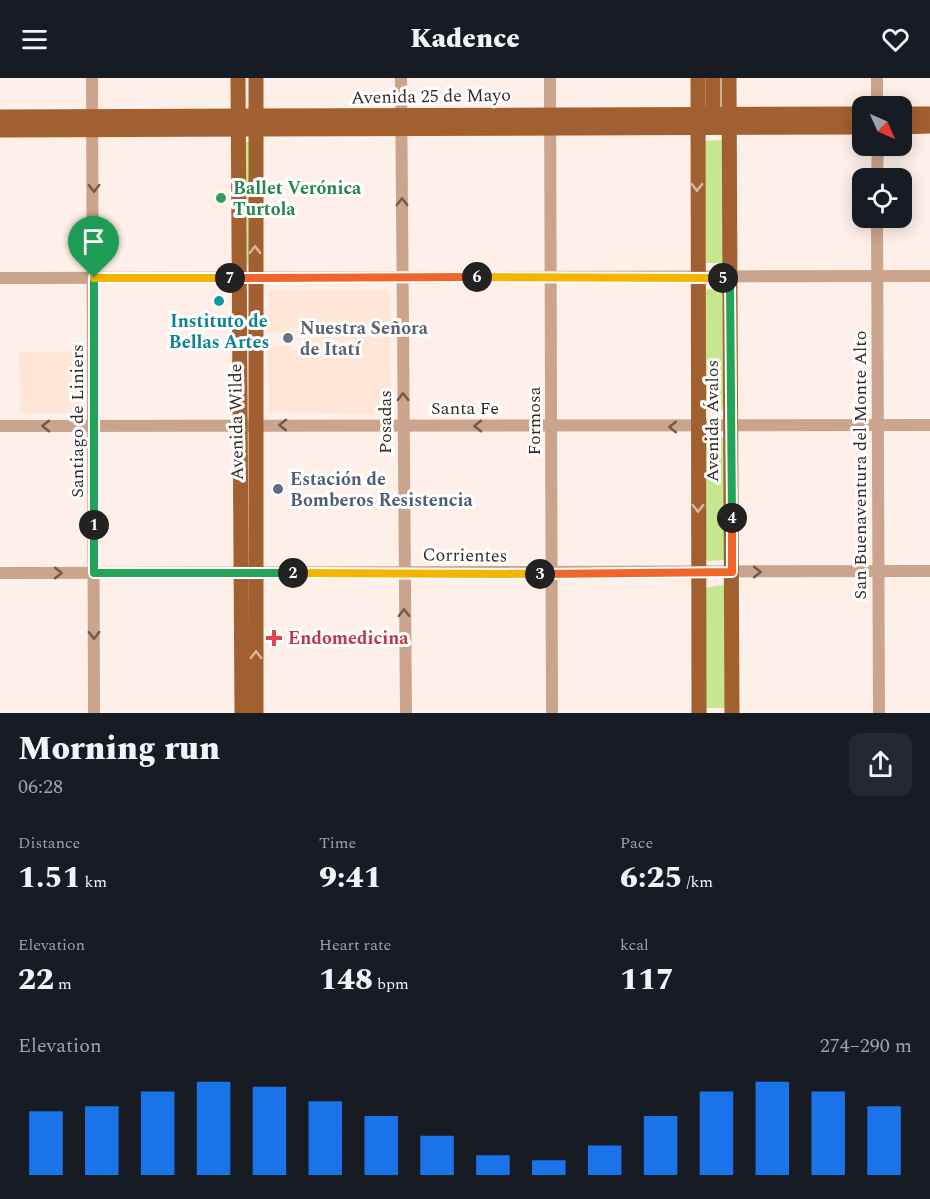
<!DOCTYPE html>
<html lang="en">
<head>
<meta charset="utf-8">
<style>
	:root { --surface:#171b24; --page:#242831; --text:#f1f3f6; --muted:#9ea1a6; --accent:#1a73e8 }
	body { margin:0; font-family:Spectral,serif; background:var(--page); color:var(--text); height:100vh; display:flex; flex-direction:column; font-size:22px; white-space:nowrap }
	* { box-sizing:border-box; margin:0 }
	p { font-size:20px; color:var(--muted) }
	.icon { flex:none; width:33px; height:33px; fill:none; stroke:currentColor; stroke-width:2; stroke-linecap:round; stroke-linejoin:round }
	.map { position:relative; height:635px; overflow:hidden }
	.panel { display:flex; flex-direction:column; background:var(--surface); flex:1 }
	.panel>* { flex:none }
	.needle { width:39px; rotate:135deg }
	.controls { position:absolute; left:852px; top:18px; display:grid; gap:12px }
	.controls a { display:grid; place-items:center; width:60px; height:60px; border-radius:12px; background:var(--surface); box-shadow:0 3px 15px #0003; font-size:30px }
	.pin { position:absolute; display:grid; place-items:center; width:51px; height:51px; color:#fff; margin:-62px -26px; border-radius:50% 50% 50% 0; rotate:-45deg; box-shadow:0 0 6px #0007 }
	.pin .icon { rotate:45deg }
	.km { position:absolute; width:30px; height:30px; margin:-15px; border-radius:50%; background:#222; color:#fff; font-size:16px; line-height:30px; text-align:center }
	.round { display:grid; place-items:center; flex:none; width:63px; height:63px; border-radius:12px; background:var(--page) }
	.summary { display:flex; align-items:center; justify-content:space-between; height:102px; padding:0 18px }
	h1 { font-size:33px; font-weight:800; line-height:45px }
	.metrics { display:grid; grid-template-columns:repeat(3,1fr); gap:9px; height:102px; padding:6px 18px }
	.metrics div { display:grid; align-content:center }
	.metrics b { font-size:30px; font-weight:800 }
	.metrics small { font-size:16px; font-weight:400 }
	.metrics p { font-size:16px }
	.chart { height:168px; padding:12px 18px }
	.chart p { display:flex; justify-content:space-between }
	.chart svg { width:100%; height:108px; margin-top:6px; stroke:var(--accent); stroke-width:6 }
	header { display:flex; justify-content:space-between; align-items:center; height:78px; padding:0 18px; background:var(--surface); font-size:27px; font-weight:800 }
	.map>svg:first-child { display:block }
	.built { fill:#ffe6d7 }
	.green { fill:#c6e790 }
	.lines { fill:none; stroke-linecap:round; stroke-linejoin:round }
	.minor { stroke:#caa48c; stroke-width:12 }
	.major { stroke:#a26031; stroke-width:15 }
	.oneway { stroke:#d5b7a2 }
	.oneway2 { stroke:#715a4c }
	.split-1-casing { stroke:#fff; stroke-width:12 }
	.split-2-casing { stroke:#fff; stroke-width:12 }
	.split-3-casing { stroke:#fff; stroke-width:12 }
	.split-4-casing { stroke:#fff; stroke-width:12 }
	.split-5-casing { stroke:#fff; stroke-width:12 }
	.split-6-casing { stroke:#fff; stroke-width:12 }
	.split-7-casing { stroke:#fff; stroke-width:12 }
	.split-8-casing { stroke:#fff; stroke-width:12 }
	.split-1 { stroke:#22a559; stroke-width:8 }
	.split-2 { stroke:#22a559; stroke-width:8 }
	.split-3 { stroke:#f5b400; stroke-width:8 }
	.split-4 { stroke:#f0652b; stroke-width:8 }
	.split-5 { stroke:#22a559; stroke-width:8 }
	.split-6 { stroke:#f5b400; stroke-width:8 }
	.split-7 { stroke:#f0652b; stroke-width:8 }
	.split-8 { stroke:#f5b400; stroke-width:8 }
	.leisure-dot { fill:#2e9e5b; stroke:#fff; stroke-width:2 }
	.culture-dot { fill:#0f9aa8; stroke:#fff; stroke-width:2 }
	.worship-dot { fill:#6b7280; stroke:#fff; stroke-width:2 }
	.service-dot { fill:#5c6f8a; stroke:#fff; stroke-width:2 }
	.health-dot { fill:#e0444e; stroke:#fff; stroke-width:2 }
	.labels { text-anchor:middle; stroke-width:6; stroke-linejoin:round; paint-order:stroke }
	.street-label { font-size:18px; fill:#352921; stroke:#fff }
	.leisure-label { font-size:18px; font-weight:bold; fill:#27864d; stroke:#fff; text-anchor:start }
	.culture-label { font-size:18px; font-weight:bold; fill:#0d838f; stroke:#fff }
	.worship-label { font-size:18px; font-weight:bold; fill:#5b616d; stroke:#fff; text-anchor:start }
	.service-label { font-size:18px; font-weight:bold; fill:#4e5e75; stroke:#fff; text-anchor:start }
	.health-label { font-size:18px; font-weight:bold; fill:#be3a42; stroke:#fff; text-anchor:start }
</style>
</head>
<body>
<header><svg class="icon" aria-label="menu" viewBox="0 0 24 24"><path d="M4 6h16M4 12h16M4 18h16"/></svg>Kadence<svg class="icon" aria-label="heart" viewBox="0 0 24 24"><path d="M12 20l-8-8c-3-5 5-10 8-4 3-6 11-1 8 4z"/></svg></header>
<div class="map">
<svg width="930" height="635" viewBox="0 0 930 635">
	<rect width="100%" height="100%" fill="#fef0e8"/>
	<!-- built -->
	<g class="built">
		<polygon points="271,212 387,212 391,216 391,331 386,336 268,334 267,268 292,267 293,273 302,272 305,262 303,249 293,250 292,256 267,254 268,215"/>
		<polygon points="82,273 82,335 20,335 19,274"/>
	</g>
	<!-- green -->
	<g class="green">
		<polygon points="722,62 726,67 723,185 706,185 704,63"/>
		<polygon points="244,64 250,64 251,186 246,187"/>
		<polygon points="708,211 723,211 724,332 706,333 701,327 702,215"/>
		<polygon points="710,359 724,359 728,476 724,482 708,483 703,478 702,365"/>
		<polygon points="722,507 728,510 725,630 706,630 704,510"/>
	</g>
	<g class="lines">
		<!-- minor -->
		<g class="minor">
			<polyline points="92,0 94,635"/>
			<polyline points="401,0 406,635"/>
			<polyline points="550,0 552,635"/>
			<polyline points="877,0 877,28"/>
			<polyline points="877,100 878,68"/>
			<polyline points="877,140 879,635"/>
			<polyline points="0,200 930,198"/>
			<polyline points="0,348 930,347"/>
			<polyline points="0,495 930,493"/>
		</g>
		<!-- major -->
		<g class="major">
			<polyline points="238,0 242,635"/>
			<polyline points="256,0 256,635"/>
			<polyline points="698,0 699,635"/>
			<polyline points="713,0 713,37"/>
			<polyline points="729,0 732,635"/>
			<polyline points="902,36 930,36"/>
			<polyline points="0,39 862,36"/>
			<polyline points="902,49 930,48"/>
			<polyline points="0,52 862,49"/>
		</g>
	</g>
	<!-- one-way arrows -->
	<defs><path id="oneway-chevron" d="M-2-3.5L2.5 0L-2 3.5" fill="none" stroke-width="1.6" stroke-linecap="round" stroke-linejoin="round" transform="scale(1.5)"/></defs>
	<g class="oneway">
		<use href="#oneway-chevron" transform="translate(697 109) rotate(90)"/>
		<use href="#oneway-chevron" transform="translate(255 172) rotate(-89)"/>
		<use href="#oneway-chevron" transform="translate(698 430) rotate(90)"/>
		<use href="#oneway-chevron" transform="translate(256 577) rotate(-89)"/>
	</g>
	<g class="oneway2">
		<use href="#oneway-chevron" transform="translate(94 110) rotate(90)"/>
		<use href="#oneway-chevron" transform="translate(402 124) rotate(-90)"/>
		<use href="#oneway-chevron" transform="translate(403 319) rotate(-91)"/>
		<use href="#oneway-chevron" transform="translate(283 347) rotate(-179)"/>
		<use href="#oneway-chevron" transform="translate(46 348) rotate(180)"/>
		<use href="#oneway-chevron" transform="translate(478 348) rotate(-180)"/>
		<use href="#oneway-chevron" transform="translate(673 349) rotate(-180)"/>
		<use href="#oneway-chevron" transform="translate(757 494)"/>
		<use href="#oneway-chevron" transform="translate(58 495)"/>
		<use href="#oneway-chevron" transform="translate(404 535) rotate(-91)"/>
		<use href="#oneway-chevron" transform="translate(94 557) rotate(90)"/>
	</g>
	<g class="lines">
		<defs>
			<polyline id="split-1" points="94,447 94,200"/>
			<polyline id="split-2" points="94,447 94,495 293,495"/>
			<polyline id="split-3" points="293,495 540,496"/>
			<polyline id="split-4" points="540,496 732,494 732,440"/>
			<polyline id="split-5" points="723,200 730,200 732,440"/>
			<polyline id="split-6" points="477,199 723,200"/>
			<polyline id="split-7" points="230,200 477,199"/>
			<polyline id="split-8" points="94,200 230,200"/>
		</defs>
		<!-- split-1 casing -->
		<use href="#split-1" class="split-1-casing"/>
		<!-- split-2 casing -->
		<use href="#split-2" class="split-2-casing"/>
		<!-- split-3 casing -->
		<use href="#split-3" class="split-3-casing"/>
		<!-- split-4 casing -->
		<use href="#split-4" class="split-4-casing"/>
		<!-- split-5 casing -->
		<use href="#split-5" class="split-5-casing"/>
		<!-- split-6 casing -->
		<use href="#split-6" class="split-6-casing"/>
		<!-- split-7 casing -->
		<use href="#split-7" class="split-7-casing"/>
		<!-- split-8 casing -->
		<use href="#split-8" class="split-8-casing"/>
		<!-- split-1 -->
		<use href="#split-1" class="split-1"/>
		<!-- split-2 -->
		<use href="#split-2" class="split-2"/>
		<!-- split-3 -->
		<use href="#split-3" class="split-3"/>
		<!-- split-4 -->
		<use href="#split-4" class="split-4"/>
		<!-- split-5 -->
		<use href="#split-5" class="split-5"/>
		<!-- split-6 -->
		<use href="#split-6" class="split-6"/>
		<!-- split-7 -->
		<use href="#split-7" class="split-7"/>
		<!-- split-8 -->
		<use href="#split-8" class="split-8"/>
	</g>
	<!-- markers -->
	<circle class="leisure-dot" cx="221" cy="120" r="6"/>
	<circle class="culture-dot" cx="219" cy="223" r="6"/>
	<circle class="worship-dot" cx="288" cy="260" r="6"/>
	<circle class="service-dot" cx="278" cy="411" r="6"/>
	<path class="health-dot" d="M271 551h6v6h6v6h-6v6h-6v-6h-6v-6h6z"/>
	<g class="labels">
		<!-- street labels -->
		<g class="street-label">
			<text transform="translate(431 18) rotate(-1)" y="6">Avenida 25 de Mayo</text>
			<text x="465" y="336">Santa Fe</text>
			<text transform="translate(77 343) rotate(-90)" y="6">Santiago de Liniers</text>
			<text transform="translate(534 343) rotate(-90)" y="6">Formosa</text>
			<text transform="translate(712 343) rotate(-90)" y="6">Avenida Ávalos</text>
			<text transform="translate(236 344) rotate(-91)" y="6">Avenida Wilde</text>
			<text transform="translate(385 344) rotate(-90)" y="6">Posadas</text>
			<text transform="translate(860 387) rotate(-90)" y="6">San Buenaventura del Monte Alto</text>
			<text transform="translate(465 477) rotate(1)" y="6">Corrientes</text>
		</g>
		<!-- leisure labels -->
		<g class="leisure-label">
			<text x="233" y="116">Ballet Verónica<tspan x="233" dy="21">Turtola</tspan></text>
		</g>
		<!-- culture labels -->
		<g class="culture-label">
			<text x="219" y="249">Instituto de<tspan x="219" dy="21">Bellas Artes</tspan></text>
		</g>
		<!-- worship labels -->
		<g class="worship-label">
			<text x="300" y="256">Nuestra Señora<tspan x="300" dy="21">de Itatí</tspan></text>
		</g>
		<!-- service labels -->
		<g class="service-label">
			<text x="290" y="407">Estación de<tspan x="290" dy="21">Bomberos Resistencia</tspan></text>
		</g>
		<!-- health labels -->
		<g class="health-label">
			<text x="288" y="566">Endomedicina</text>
		</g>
	</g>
</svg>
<div class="controls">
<a><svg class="needle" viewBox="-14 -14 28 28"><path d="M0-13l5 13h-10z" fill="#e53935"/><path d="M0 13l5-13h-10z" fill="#9ea1a6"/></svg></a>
<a><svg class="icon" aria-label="locate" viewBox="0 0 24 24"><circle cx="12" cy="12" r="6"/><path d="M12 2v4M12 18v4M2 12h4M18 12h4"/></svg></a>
</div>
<div class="pin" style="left:94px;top:200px;background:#1e9e55"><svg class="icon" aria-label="arrive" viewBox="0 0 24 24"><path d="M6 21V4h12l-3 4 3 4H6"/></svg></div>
<b class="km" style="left:94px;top:447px">1</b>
<b class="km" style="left:293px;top:495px">2</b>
<b class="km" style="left:540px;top:496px">3</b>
<b class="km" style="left:732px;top:440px">4</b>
<b class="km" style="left:723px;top:200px">5</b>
<b class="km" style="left:477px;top:199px">6</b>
<b class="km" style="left:230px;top:200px">7</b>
</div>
<section class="panel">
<div class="summary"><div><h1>Morning run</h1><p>06:28</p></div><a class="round"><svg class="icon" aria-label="share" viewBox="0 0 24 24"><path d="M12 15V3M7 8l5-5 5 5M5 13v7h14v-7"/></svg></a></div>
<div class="metrics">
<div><p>Distance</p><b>1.51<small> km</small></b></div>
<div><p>Time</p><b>9:41</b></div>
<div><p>Pace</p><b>6:25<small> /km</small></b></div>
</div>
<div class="metrics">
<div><p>Elevation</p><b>22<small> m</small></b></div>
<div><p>Heart rate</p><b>148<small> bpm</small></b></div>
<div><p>kcal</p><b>117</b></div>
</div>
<div class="chart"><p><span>Elevation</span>274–290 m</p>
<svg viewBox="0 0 160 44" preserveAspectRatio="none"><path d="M5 44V18M15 44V16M25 44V10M35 44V6M45 44V8M55 44V14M65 44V20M75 44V28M85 44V36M95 44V38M105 44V32M115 44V20M125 44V10M135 44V6M145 44V10M155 44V16"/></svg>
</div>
</section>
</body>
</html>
